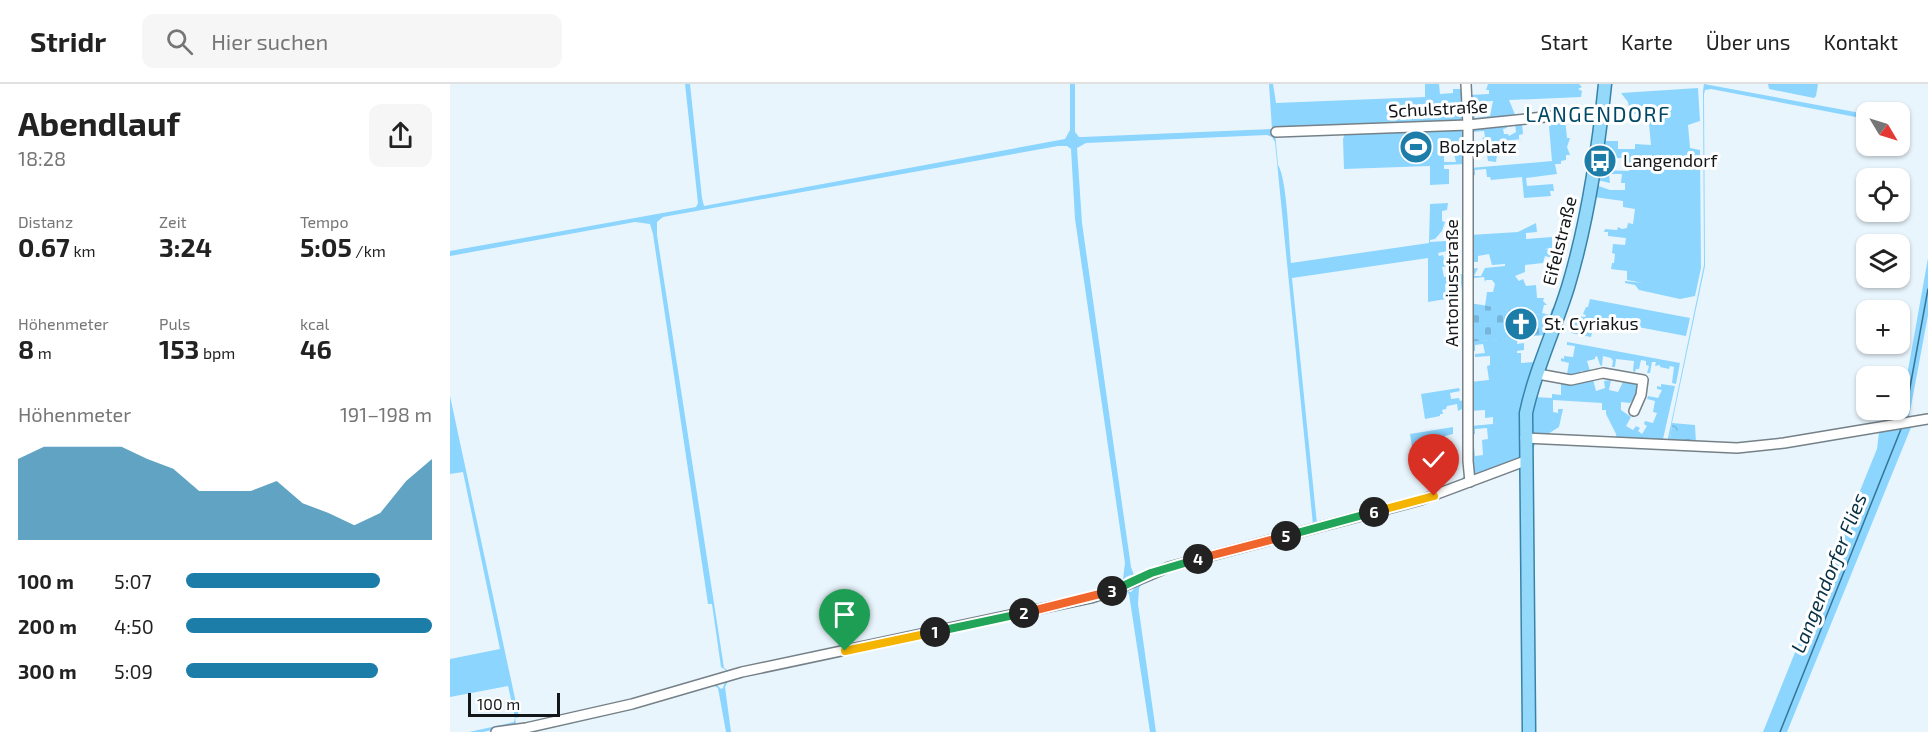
<!DOCTYPE html>
<html lang="de">
<head>
<meta charset="utf-8">
<style>
	:root { --surface:#fff; --page:#f6f6f6; --text:#222; --muted:#767676; --line:#e0e0e0; --accent:#1d7da9 }
	body { margin:0; font-family:"Exo 2",sans-serif; background:var(--page); color:var(--text); height:100vh; display:flex; flex-direction:column; font-size:22px; white-space:nowrap }
	* { box-sizing:border-box; margin:0 }
	p { font-size:20px; color:var(--muted) }
	.icon { flex:none; width:33px; height:33px; fill:none; stroke:currentColor; stroke-width:2; stroke-linecap:round; stroke-linejoin:round }
	.map { position:relative; flex:1; overflow:hidden }
	.drawer { display:flex; flex-direction:column; background:var(--surface); width:450px }
	.drawer>* { flex:none }
	.needle { width:39px; rotate:128deg }
	.buttons { position:absolute; left:1406px; top:18px; display:grid; gap:12px }
	.buttons a { display:grid; place-items:center; width:54px; height:54px; border-radius:12px; background:var(--surface); box-shadow:0 2px 4px #0004; font-size:30px }
	.scale { position:absolute; left:18px; bottom:15px; width:92px; box-sizing:border-box; padding-left:6px; border:3px solid #121619; border-top:0; font-size:16px; line-height:21px; white-space:nowrap; color:#121619; -webkit-text-stroke:4px #fff; paint-order:stroke }
	.pin { position:absolute; display:grid; place-items:center; width:51px; height:51px; color:#fff; margin:-62px -26px; border-radius:50% 50% 50% 0; rotate:-45deg; box-shadow:0 0 6px #0007 }
	.pin .icon { rotate:45deg }
	.km { position:absolute; width:30px; height:30px; margin:-15px; border-radius:50%; background:#222; color:#fff; font-size:16px; line-height:30px; text-align:center }
	.round { display:grid; place-items:center; flex:none; width:63px; height:63px; border-radius:12px; background:var(--page) }
	.head { display:flex; align-items:center; justify-content:space-between; height:102px; padding:0 18px }
	h1 { font-size:33px; font-weight:700; line-height:45px }
	.stats { display:grid; grid-template-columns:repeat(3,1fr); gap:9px; height:102px; padding:6px 18px }
	.stats div { display:grid; align-content:center }
	.stats b { font-size:26px; font-weight:700 }
	.stats small { font-size:16px; font-weight:400 }
	.stats p { font-size:16px }
	.chart { height:168px; padding:12px 18px }
	.chart p { display:flex; justify-content:space-between }
	.chart svg { width:100%; height:108px; margin-top:6px; fill:var(--accent); opacity:.7 }
	ul { padding:0 18px; list-style:none; font-size:20px }
	li { display:grid; grid-template-columns:96px 72px 1fr; align-items:center; height:45px }
	li i { height:15px; border-radius:8px; background:var(--accent) }
	header { display:flex; align-items:center; gap:36px; box-sizing:border-box; height:84px; padding:0 30px; background:var(--surface); border-bottom:2px solid var(--line) }
	header strong { font-size:28px }
	nav { display:flex; gap:33px; margin-inline-start:auto; font-size:21px }
	.search { width:420px; height:54px; background:var(--page); display:flex; align-items:center; gap:15px; box-sizing:border-box; padding:0 21px; border-radius:12px; color:var(--muted); font-size:22px }
	main { display:flex; flex:1; min-height:0 }
	.map>svg:first-child { display:block }
	.green { fill:#8bd5ff; fill-rule:evenodd }
	.forest { fill:url(#forest-crowns) }
	.cemetery { fill:url(#cemetery-stones) }
	.lines { fill:none; stroke-linecap:round; stroke-linejoin:round }
	.stream { stroke:#367596; stroke-width:1.5 }
	.minor-casing { stroke:#758087; stroke-width:12 }
	.major-casing { stroke:#3883a9; stroke-width:15 }
	.minor { stroke:#fff; stroke-width:9 }
	.major { stroke:#94d8fa; stroke-width:12 }
	.split-1-casing { stroke:#fff; stroke-width:12 }
	.split-2-casing { stroke:#fff; stroke-width:12 }
	.split-3-casing { stroke:#fff; stroke-width:12 }
	.split-4-casing { stroke:#fff; stroke-width:12 }
	.split-5-casing { stroke:#fff; stroke-width:12 }
	.split-6-casing { stroke:#fff; stroke-width:12 }
	.split-7-casing { stroke:#fff; stroke-width:12 }
	.split-1 { stroke:#f5b400; stroke-width:8 }
	.split-2 { stroke:#22a559; stroke-width:8 }
	.split-3 { stroke:#f0652b; stroke-width:8 }
	.split-4 { stroke:#22a559; stroke-width:8 }
	.split-5 { stroke:#f0652b; stroke-width:8 }
	.split-6 { stroke:#22a559; stroke-width:8 }
	.split-7 { stroke:#f5b400; stroke-width:8 }
	.labels { text-anchor:middle; stroke-width:6; stroke-linejoin:round; paint-order:stroke }
	.street-label { font-size:18px; fill:#121619; stroke:#fff }
	.poi-label { font-size:18px; fill:#121619; stroke:#fff; text-anchor:start }
	.water-label { font-size:20px; font-style:italic; fill:#093145; stroke:#fff }
	.quarter-label { font-size:21px; letter-spacing:1.5px; fill:#014967; stroke:#fff }
</style>
</head>
<body>
<header>
<strong>Stridr</strong>
<div class="search"><svg class="icon" aria-label="search" viewBox="0 0 24 24"><circle cx="10" cy="10" r="6"/><path d="M15 15l6 6"/></svg>Hier suchen</div>
<nav><a>Start</a><a>Karte</a><a>Über uns</a><a>Kontakt</a></nav>
</header>
<main>
<section class="drawer">
<div class="head"><div><h1>Abendlauf</h1><p>18:28</p></div><a class="round"><svg class="icon" aria-label="share" viewBox="0 0 24 24"><path d="M12 15V3M7 8l5-5 5 5M5 13v7h14v-7"/></svg></a></div>
<div class="stats">
<div><p>Distanz</p><b>0.67<small> km</small></b></div>
<div><p>Zeit</p><b>3:24</b></div>
<div><p>Tempo</p><b>5:05<small> /km</small></b></div>
</div>
<div class="stats">
<div><p>Höhenmeter</p><b>8<small> m</small></b></div>
<div><p>Puls</p><b>153<small> bpm</small></b></div>
<div><p>kcal</p><b>46</b></div>
</div>
<div class="chart"><p><span>Höhenmeter</span>191–198 m</p>
<svg viewBox="0 0 160 44" preserveAspectRatio="none"><path d="M0 44V11L10 6L20 6L30 6L40 6L50 11L60 15L70 24L80 24L90 24L100 20L110 29L120 33L130 38L140 33L150 20L160 11V44z"/></svg>
</div>
<ul>
<li><b>100 m</b>5:07<i style="width:79%"></i></li>
<li><b>200 m</b>4:50<i style="width:100%"></i></li>
<li><b>300 m</b>5:09<i style="width:78%"></i></li>
</ul>
</section>
<div class="map">
<svg width="1478" height="648" viewBox="0 0 1478 648">
	<defs>
		<pattern id="forest-crowns" width="20" height="18" patternUnits="userSpaceOnUse" patternTransform="scale(1.5)"><rect width="20" height="18" fill="#8bd5ff"/><path d="M2 6a3 3 0 1 1 6 0M12 15a3 3 0 1 1 6 0" fill="none" stroke="#77b6da"/></pattern>
		<pattern id="cemetery-stones" width="16" height="16" patternUnits="userSpaceOnUse" patternTransform="scale(1.5)"><rect width="16" height="16" fill="#8bd5ff"/><path d="M2 7V4a2 2 0 0 1 4 0v3zM10 15v-3a2 2 0 0 1 4 0v3z" fill="#77b6da"/></pattern>
	</defs>
	<rect width="100%" height="100%" fill="#e9f5fd"/>
	<!-- green -->
	<g class="green">
		<path d="M235 0H240L252 114 254 122 615 55 620 46V0H625V48L629 53H632L822 45 819 0H823L826 19 975 13V0H989L990 10 1003 9V5H1013L1016 35 1011 40 825 47 828 81C837 94 839 160 841 179L979 159 980 120 998 119 997 126 992 127V137L995 138 992 147 985 155 980 156V158L996 157 997 167 988 169 989 172 993 171 994 175 1000 174V182L992 183 994 193 1014 190 1015 207H1012L1011 199 995 200 996 215 978 218V174L842 194 867 440 973 412 1009 398C1016 392 1016 387 1015 378L983 383 979 360 962 363 960 350 1003 343V350L995 352 997 372 995 373H997L998 380 1003 379V376L1006 379 1016 378V394L1015 396 971 414 711 483 685 493 681 491 676 493 668 503 642 511 280 589 271 583 262 520H258L203 150 200 140 185 138 0 172V167L246 123 248 119ZM817 51 822 53 825 58 863 441 729 476 684 491 681 483 632 139 627 64 636 59ZM608 62H617L621 65 625 135 675 479 673 495 665 502 633 512 279 587 274 584 207 151V138L213 133Z"/>
		<polygon points="1038,0 1129,0 1132,3 1128,5 1132,7 1131,13 1059,16 1066,33 1022,37 1019,23 1029,22 1029,30 1024,29 1025,34 1040,32 1043,17 1019,18 1019,11 1039,10 1039,6 1036,6"/>
		<polygon points="1254,0 1416,30 1416,35 1261,5 1255,6 1254,10 1255,182 1222,339 1220,357 1280,360 1307,359 1447,335 1453,314 1478,174 1478,231 1459,333 1478,330 1478,333 1298,362 1217,359 1254,181 1253,7"/>
		<polygon points="1318,0 1368,0 1366,12 1364,14 1319,5"/>
		<polygon points="1248,4 1250,37 1238,41 1240,64 1250,66 1251,184 1245,212 1230,215 1189,206 1185,201 1175,199 1175,197 1193,199 1177,196 1177,187 1161,185 1162,179 1164,179 1165,170 1162,169 1163,160 1175,161 1176,154 1158,152 1158,148 1154,148 1155,145 1167,146 1168,143 1172,145 1177,144 1178,139 1183,140 1185,125 1173,123 1173,117 1144,113 1146,101 1160,106 1175,106 1175,99 1171,99 1172,90 1159,90 1160,99 1147,96 1151,86 1179,87 1179,84 1175,84 1175,79 1179,79 1179,76 1177,74 1166,74 1166,71 1161,71 1162,84 1152,82 1154,57 1168,57 1168,65 1185,65 1185,60 1201,61 1198,29 1180,30 1178,18 1171,9"/>
		<polygon points="1115,34 1117,54 1120,54 1117,63 1120,71 1116,71 1116,76 1111,77 1111,80 1105,80 1107,90 1076,94 1077,102 1103,100 1104,107 1100,107 1101,112 1074,114 1072,93 1041,96 1040,93 1037,93 1036,85 1025,86 1025,91 1022,92 1020,84 1102,77 1099,42 1101,42 1100,36"/>
		<polygon points="1065,40 1072,40 1073,50 1069,51 1069,55 1073,55 1049,57 1046,78 1038,77 1037,71 1034,71 1033,61 1024,62 1024,66 1020,66 1020,59 1035,57 1032,54 1035,53 1034,47 1023,48 1023,51 1020,51 1023,45 1056,41 1057,44 1053,45 1054,50 1058,50 1059,52 1066,48"/>
		<polygon points="1014,45 1015,60 1000,61 1000,71 994,71 994,78 1006,78 1004,70 1015,70 1015,80 994,81 994,85 999,85 999,100 980,101 980,82 894,85 893,55 895,49"/>
		<polygon points="1086,139 1087,148 1076,149 1076,155 1102,153 1102,164 1095,165 1103,166 1103,171 1106,171 1106,175 1095,172 1093,179 1075,181 1075,188 1065,192 1069,197 1073,195 1076,202 1086,201 1087,214 1094,214 1093,217 1097,221 1094,221 1092,229 1100,231 1102,224 1106,225 1103,233 1035,222 1037,208 1043,208 1045,200 1042,196 1036,196 1035,198 1034,193 1024,194 1020,197 1020,185 1028,184 1024,192 1031,192 1035,184 1055,182 1055,180 1042,181 1039,170 1028,172 1028,178 1020,178 1020,151 1068,148"/>
		<polygon points="1140,215 1240,234 1236,252 1145,235 1141,253 1121,249 1126,232 1135,233 1136,231 1133,230 1136,223 1138,223"/>
		<polygon points="1068,253 1067,260 1074,259 1074,266 1067,267 1067,269 1071,269 1071,279 1085,278 1072,349 1069,350 1072,351 1071,372 1069,375 1024,393 1021,362 1024,362 1025,372 1033,371 1032,356 1038,355 1037,344 1025,345 1025,350 1019,352 1020,342 1043,340 1043,333 1035,334 1035,326 1019,327 1020,298 1039,296 1037,282 1040,281 1040,272 1025,273 1025,270 1035,269 1033,260 1025,261 1025,267 1020,268 1020,258"/>
		<polygon points="1117,258 1230,279 1226,300 1222,299 1224,283 1220,282 1219,285 1210,283 1210,281 1205,282 1206,278 1202,278 1200,289 1197,289 1199,282 1196,281 1196,277 1191,276 1189,285 1186,285 1185,288 1183,287 1184,277 1166,275 1165,283 1162,283 1163,277 1161,274 1153,272 1152,282 1150,281 1147,272 1145,273 1145,275 1137,277 1140,287 1131,287 1129,292 1108,291 1109,289 1117,290 1119,279 1111,277 1111,274 1114,275 1114,272 1123,273 1125,262 1117,261"/>
		<polygon points="1143,295 1146,307 1155,304 1154,297 1161,296 1159,306 1168,308 1174,296 1186,299 1188,302 1188,309 1180,319 1171,318 1171,326 1181,333 1176,342 1183,346 1186,342 1190,344 1188,347 1192,350 1197,342 1194,340 1195,337 1203,339 1207,329 1203,328 1205,317 1197,315 1198,312 1208,314 1212,306 1207,305 1207,302 1211,303 1211,300 1225,302 1213,355 1211,357 1167,358 1166,350 1156,330 1156,326 1152,326 1152,319 1103,316 1103,328 1108,329 1108,325 1113,325 1109,343 1093,353 1080,350 1085,313 1102,314 1102,310 1111,311 1111,299 1103,299 1103,296 1126,300"/>
		<polygon points="1009,304 1010,307 1000,309 1001,315 1009,314 1010,317 1014,316 1014,324 1008,327 1007,320 997,322 996,325 992,326 993,330 990,330 990,332 975,335 971,310"/>
		<polygon points="0,312 69,633 65,634 66,639 64,641 33,648 19,648 64,638 65,633 58,602 0,613 0,575 50,565 13,388 0,390"/>
		<polygon points="1478,336 1478,339 1462,341 1337,648 1313,648 1420,382 1427,365 1429,348 1416,348 1295,368 1090,358 1085,360 1081,372 1085,648 1082,648 1079,367 1082,358 1089,356 1278,366 1306,365"/>
		<path d="M1052 388 1054 389 987 415 723 486 693 499 689 504 688 520 706 648H700L679 510 676 507 641 517 279 595 275 603 281 648H276L268 604 261 600 194 622 77 648H63L178 624 261 599 267 601 271 605 273 604C276 592 286 591 297 589L499 547 641 516 672 506 681 508 692 496 712 487 956 422 992 411Z"/>
	</g>
	<!-- forest -->
	<polygon class="forest" points="1222,339 1245,341 1246,359 1220,357"/>
	<!-- cemetery -->
	<polygon class="cemetery" points="1020,219 1103,233 1095,251 1020,258"/>
	<g class="lines">
		<!-- stream -->
		<g class="stream">
			<polyline points="1454,336 1478,205"/>
			<polyline points="1330,648 1451,345"/>
		</g>
		<defs>
			<g id="minor">
				<polyline points="1016,0 1018,41 1018,377 1020,398"/>
				<polyline points="826,48 1018,41 1152,27"/>
				<polyline points="1088,290 1121,296 1153,289 1193,296 1191,311 1184,327"/>
				<polyline points="1075,354 1287,364 1334,359 1478,335"/>
				<polyline points="46,648 76,644 182,620 292,588 641,514 660,508 719,483 971,416 1075,377"/>
			</g>
			<path id="major" d="M1079 648 1076 329C1085 286 1105 245 1118 203 1138 137 1148 69 1155 0"/>
		</defs>
		<!-- minor casing -->
		<use href="#minor" class="minor-casing"/>
		<!-- major casing -->
		<use href="#major" class="major-casing"/>
		<!-- minor -->
		<use href="#minor" class="minor"/>
		<!-- major -->
		<use href="#major" class="major"/>
	</g>
	<g class="lines">
		<defs>
			<polyline id="split-1" points="395,567 485,548"/>
			<polyline id="split-2" points="485,548 574,529"/>
			<polyline id="split-3" points="574,529 662,507"/>
			<polyline id="split-4" points="662,507 701,489 748,475"/>
			<polyline id="split-5" points="748,475 836,452"/>
			<polyline id="split-6" points="836,452 924,428"/>
			<polyline id="split-7" points="924,428 984,412"/>
		</defs>
		<!-- split-1 casing -->
		<use href="#split-1" class="split-1-casing"/>
		<!-- split-2 casing -->
		<use href="#split-2" class="split-2-casing"/>
		<!-- split-3 casing -->
		<use href="#split-3" class="split-3-casing"/>
		<!-- split-4 casing -->
		<use href="#split-4" class="split-4-casing"/>
		<!-- split-5 casing -->
		<use href="#split-5" class="split-5-casing"/>
		<!-- split-6 casing -->
		<use href="#split-6" class="split-6-casing"/>
		<!-- split-7 casing -->
		<use href="#split-7" class="split-7-casing"/>
		<!-- split-1 -->
		<use href="#split-1" class="split-1"/>
		<!-- split-2 -->
		<use href="#split-2" class="split-2"/>
		<!-- split-3 -->
		<use href="#split-3" class="split-3"/>
		<!-- split-4 -->
		<use href="#split-4" class="split-4"/>
		<!-- split-5 -->
		<use href="#split-5" class="split-5"/>
		<!-- split-6 -->
		<use href="#split-6" class="split-6"/>
		<!-- split-7 -->
		<use href="#split-7" class="split-7"/>
	</g>
	<!-- icons -->
	<defs>
		<symbol id="stadium-disc" viewBox="-11 -11 22 22"><circle r="9.5" fill="#1d7da9" stroke="#fff"/><path d="M0-5a6.5 5 0 1 0 0 10a6.5 5 0 1 0 0-10ZM-3.5-1.8h7v3.6h-7Z" fill="#fff"/></symbol>
		<symbol id="bus-disc" viewBox="-11 -11 22 22"><circle r="9.5" fill="#1d7da9" stroke="#fff"/><path d="M-5-6H5V4H4V6H2V4H-2V6H-4V4H-5ZM-3.5-4V0h7V-4ZM-3.5 1.2v1.5H-2V1.2ZM2 1.2v1.5H3.5V1.2Z" fill="#fff"/></symbol>
		<symbol id="church-disc" viewBox="-11 -11 22 22"><circle r="9.5" fill="#1d7da9" stroke="#fff"/><path d="M-1.2-6h2.4v3.5h3.3v2.4h-3.3V6h-2.4V-.1h-3.3v-2.4h3.3Z" fill="#fff"/></symbol>
	</defs>
	<g fill-rule="evenodd">
		<use href="#stadium-disc" x="947" y="44" width="38" height="38"/>
		<use href="#bus-disc" x="1131" y="58" width="38" height="38"/>
		<use href="#church-disc" x="1052" y="221" width="38" height="38"/>
	</g>
	<g class="labels">
		<!-- street labels -->
		<g class="street-label">
			<text transform="translate(988 25) rotate(-3)" y="6">Schulstraße</text>
			<text transform="translate(1110 157) rotate(-76)" y="6">Eifelstraße</text>
			<text transform="translate(1002 199) rotate(-90)" y="6">Antoniusstraße</text>
		</g>
		<!-- poi labels -->
		<g class="poi-label">
			<text x="989" y="69">Bolzplatz</text>
			<text x="1173" y="83">Langendorf</text>
			<text x="1094" y="246">St. Cyriakus</text>
		</g>
		<!-- water labels -->
		<g class="water-label">
			<text transform="translate(1379 489) rotate(-68)" y="7">Langendorfer Flies</text>
		</g>
		<!-- quarter labels -->
		<g class="quarter-label">
			<text x="1148" y="38">LANGENDORF</text>
		</g>
	</g>
</svg>
<div class="buttons">
<a><svg class="needle" viewBox="-14 -14 28 28"><path d="M0-13l5 13h-10z" fill="#e53935"/><path d="M0 13l5-13h-10z" fill="#767676"/></svg></a>
<a><svg class="icon" aria-label="locate" viewBox="0 0 24 24"><circle cx="12" cy="12" r="6"/><path d="M12 2v4M12 18v4M2 12h4M18 12h4"/></svg></a>
<a><svg class="icon" aria-label="layers" viewBox="0 0 24 24"><path d="M12 4l9 5-9 5-9-5zM3 14l9 5 9-5"/></svg></a>
<a>+</a>
<a>−</a>
</div>
<div class="scale">100 m</div>
<div class="pin" style="left:395px;top:567px;background:#1e9e55"><svg class="icon" aria-label="arrive" viewBox="0 0 24 24"><path d="M6 21V4h12l-3 4 3 4H6"/></svg></div>
<div class="pin" style="left:984px;top:412px;background:#d93025"><svg class="icon" aria-label="check" viewBox="0 0 24 24"><path d="M5 12l5 5 9-10"/></svg></div>
<b class="km" style="left:485px;top:548px">1</b>
<b class="km" style="left:574px;top:529px">2</b>
<b class="km" style="left:662px;top:507px">3</b>
<b class="km" style="left:748px;top:475px">4</b>
<b class="km" style="left:836px;top:452px">5</b>
<b class="km" style="left:924px;top:428px">6</b>
</div>
</main>
</body>
</html>
